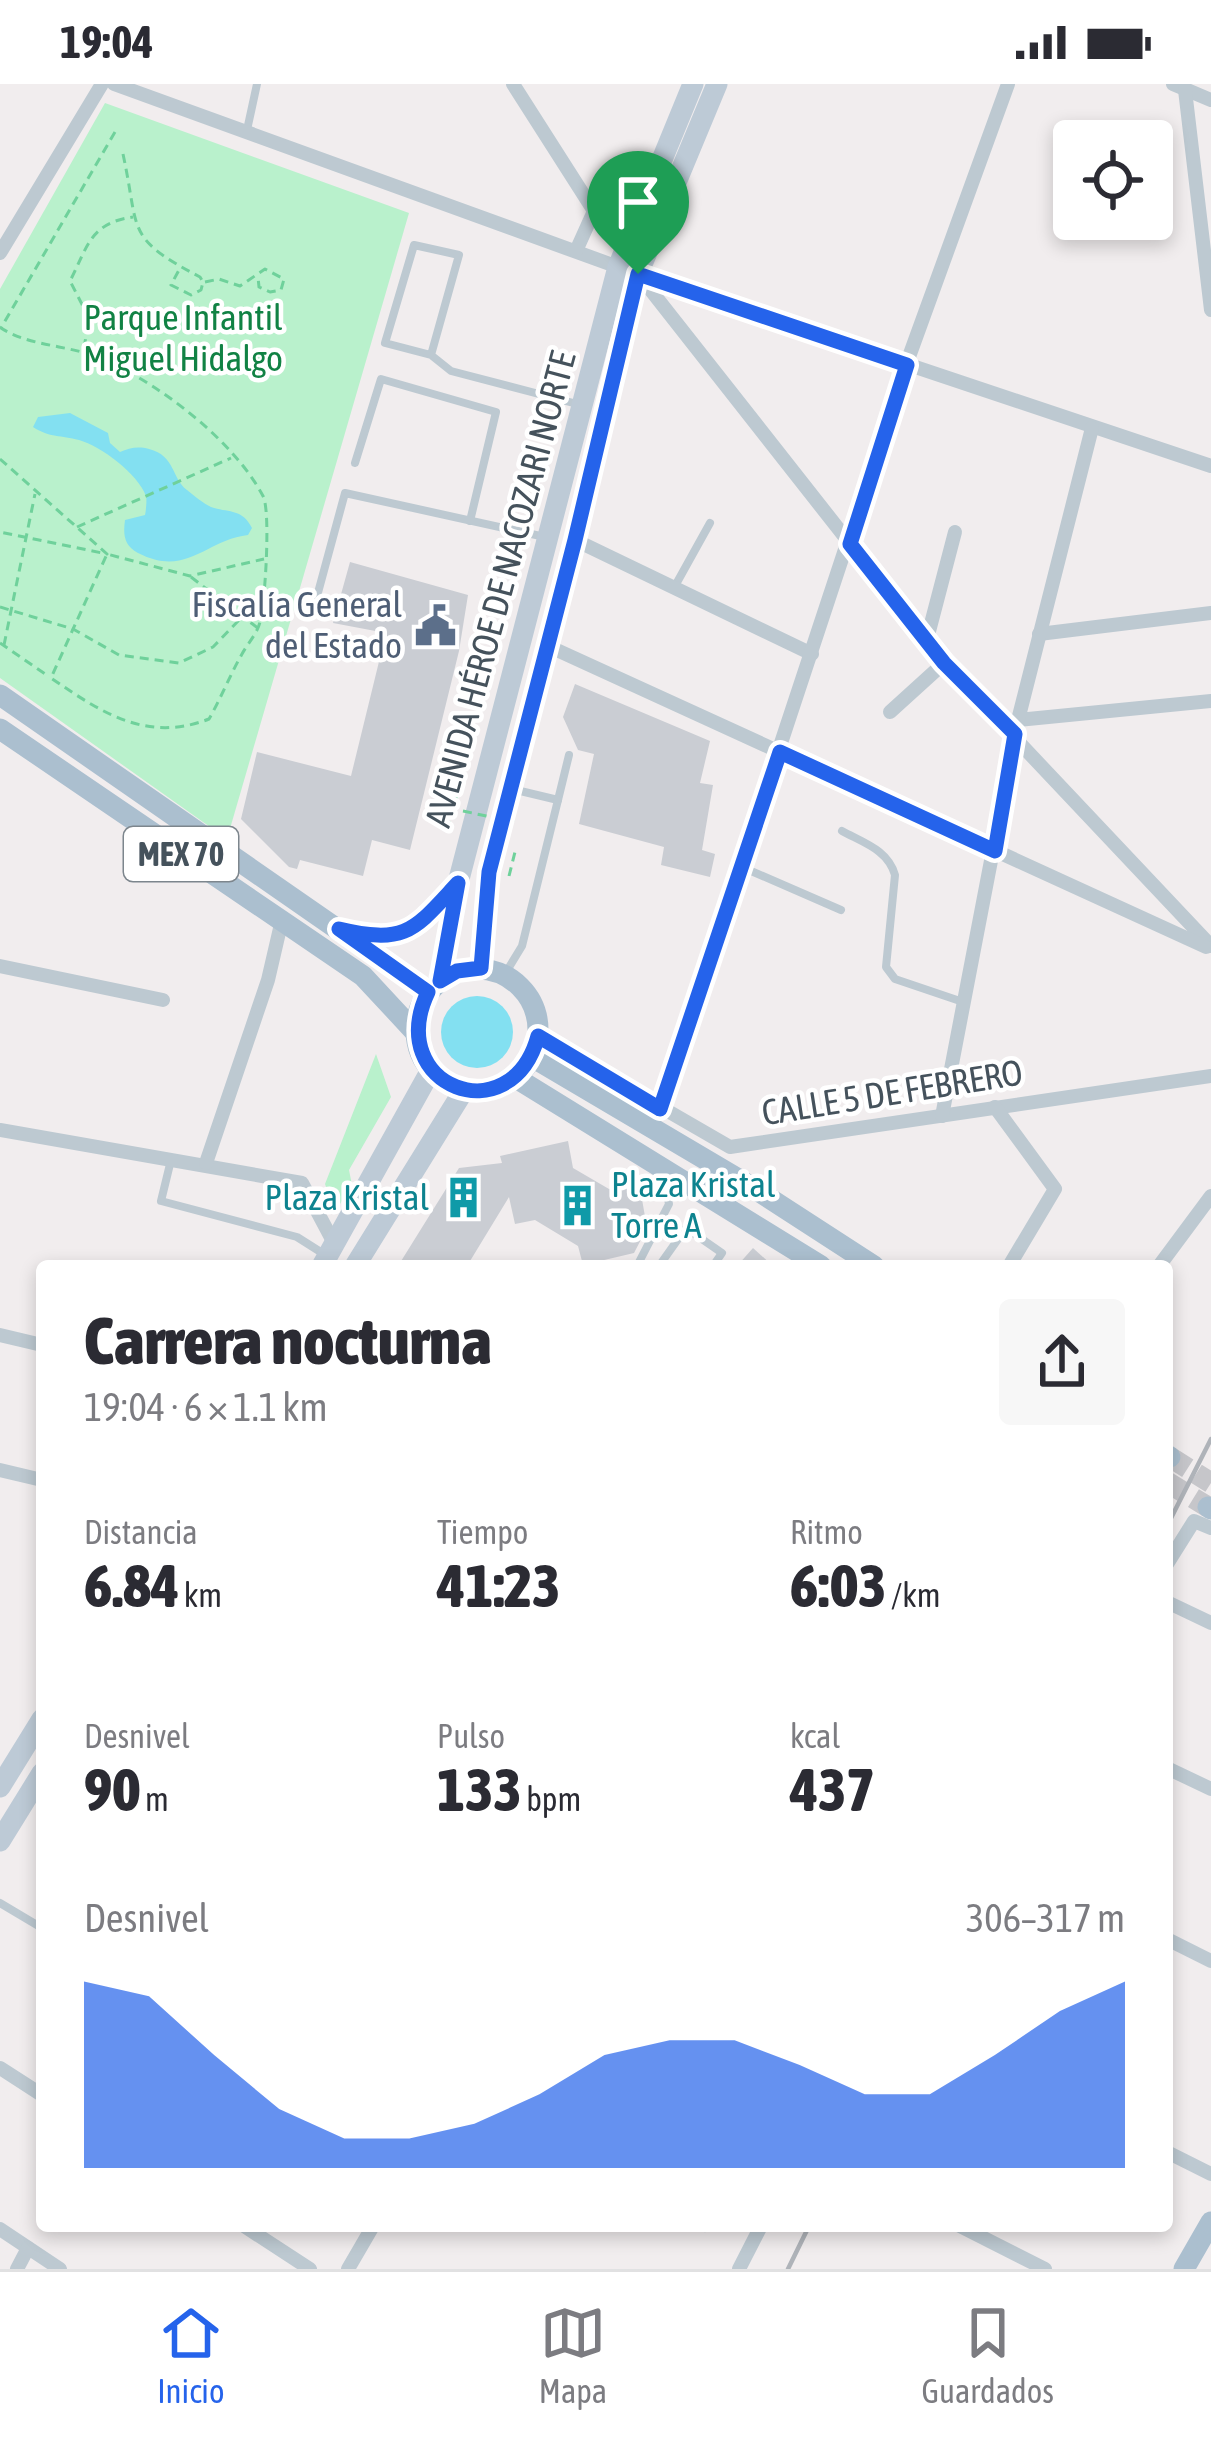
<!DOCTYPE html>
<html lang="es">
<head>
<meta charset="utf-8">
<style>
	:root { --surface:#fff; --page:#f7f7f7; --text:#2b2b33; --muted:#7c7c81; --line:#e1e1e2; --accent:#2563eb }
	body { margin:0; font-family:"Asap Condensed",sans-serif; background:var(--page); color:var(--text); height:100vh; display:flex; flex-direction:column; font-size:45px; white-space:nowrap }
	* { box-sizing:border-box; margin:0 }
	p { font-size:39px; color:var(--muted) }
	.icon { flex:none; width:66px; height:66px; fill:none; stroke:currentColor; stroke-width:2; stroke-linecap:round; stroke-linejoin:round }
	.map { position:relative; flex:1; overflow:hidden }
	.side { position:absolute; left:36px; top:1176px; width:1137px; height:972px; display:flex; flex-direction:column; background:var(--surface); border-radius:12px; box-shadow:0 6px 18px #0003 }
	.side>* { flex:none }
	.buttons { position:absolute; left:1053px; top:36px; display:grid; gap:24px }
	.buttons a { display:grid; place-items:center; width:120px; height:120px; border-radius:12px; background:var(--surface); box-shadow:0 6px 18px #0003; font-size:60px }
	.pin { position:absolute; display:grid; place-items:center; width:102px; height:102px; color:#fff; margin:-123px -51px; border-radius:50% 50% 50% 0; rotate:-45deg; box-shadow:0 0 12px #0007 }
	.pin .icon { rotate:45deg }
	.round { display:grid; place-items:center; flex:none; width:126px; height:126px; border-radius:12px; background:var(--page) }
	.overview { display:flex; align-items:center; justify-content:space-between; height:204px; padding:0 48px }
	h1 { font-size:66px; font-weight:800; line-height:90px }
	.stats { display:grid; grid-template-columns:repeat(3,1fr); gap:18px; height:204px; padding:12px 48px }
	.stats div { display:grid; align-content:center }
	.stats b { font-size:60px; font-weight:800 }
	.stats small { font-size:33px; font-weight:400 }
	.stats p { font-size:33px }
	.chart { height:336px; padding:24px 48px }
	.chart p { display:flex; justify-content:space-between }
	.chart svg { width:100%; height:216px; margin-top:12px; fill:var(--accent); opacity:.7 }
	.status { display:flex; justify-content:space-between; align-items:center; height:84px; padding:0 60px; background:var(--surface); direction:ltr }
	.status svg { height:33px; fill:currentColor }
	.tabs { display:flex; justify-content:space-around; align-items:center; height:168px; border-top:3px solid var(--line); background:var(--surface); font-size:33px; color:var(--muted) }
	.tabs a { display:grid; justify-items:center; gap:6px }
	.tabs .on { color:var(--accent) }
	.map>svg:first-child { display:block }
	.green { fill:#b9f1cc }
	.water { fill:#83e0f1 }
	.building { fill:#cacdd3 }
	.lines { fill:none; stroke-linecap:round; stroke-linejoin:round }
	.primary-tunnel { stroke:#c6c6ca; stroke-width:21; stroke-dasharray:21 10; stroke-linecap:butt }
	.path { stroke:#6fd19b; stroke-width:3; stroke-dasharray:9 6; stroke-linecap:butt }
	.lane { stroke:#bdc9d1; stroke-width:8 }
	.street { stroke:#bdc9d1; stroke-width:14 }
	.secondary { stroke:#bdcad6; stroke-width:21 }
	.primary { stroke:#abbfcf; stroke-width:21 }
	.rail { stroke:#afb3b9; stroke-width:4.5 }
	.path-bridge { stroke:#6fd19b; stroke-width:3; stroke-dasharray:9 6; stroke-linecap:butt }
	.route-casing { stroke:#fff; stroke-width:24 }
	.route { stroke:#2563eb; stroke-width:15 }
	.labels { text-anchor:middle; stroke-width:9; stroke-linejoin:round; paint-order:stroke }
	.shield { fill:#fff; stroke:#7d868d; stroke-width:3 }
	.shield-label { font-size:33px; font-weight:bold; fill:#45525c }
	.park-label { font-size:36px; fill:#118244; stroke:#fff }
	.street-label { font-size:36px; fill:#45525c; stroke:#fff }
	.service-label { font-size:36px; fill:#4e5e75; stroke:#fff; text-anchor:end }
	.culture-label { font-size:36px; fill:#0d838f; stroke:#fff; text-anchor:start }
</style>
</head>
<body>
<div class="status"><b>19:04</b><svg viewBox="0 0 49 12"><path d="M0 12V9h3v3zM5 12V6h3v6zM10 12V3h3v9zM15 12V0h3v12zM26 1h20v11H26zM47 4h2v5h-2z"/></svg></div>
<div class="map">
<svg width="1211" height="2185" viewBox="0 0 1211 2185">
	<rect width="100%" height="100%" fill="#f1edee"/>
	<!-- green -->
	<g class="green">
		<polygon points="105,19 409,129 227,755 0,594 0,205"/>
		<polygon points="376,970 391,1013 349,1086 352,1101 335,1128 325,1100"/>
	</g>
	<!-- water -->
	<g class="water">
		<path d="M70 329 108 349 110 359 120 368C129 364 138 362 149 365 176 372 171 394 187 406 193 411 204 420 211 423 228 429 242 424 252 444L248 451C205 456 187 494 138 469 124 461 123 451 125 436L145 431C146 427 147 415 146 412 138 390 101 362 79 356 61 351 50 354 33 343L38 333Z"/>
		<circle cx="477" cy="948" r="36"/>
	</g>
	<!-- building -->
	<g class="building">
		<polygon points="350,478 468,511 459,567 410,766 372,756 363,792 300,776 297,785 289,783 241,735 257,668 351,692 386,549 333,539"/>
		<polygon points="575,600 710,657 700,699 713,701 702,766 715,770 710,793 661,781 664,763 579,740 594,670 578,666 563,633"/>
		<polygon points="568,1057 573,1084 609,1105 639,1098 647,1144 634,1169 583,1181 578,1162 535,1136 515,1140 509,1113 467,1182 398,1182 459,1084 502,1079 500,1072"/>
		<polygon points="753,1164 773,1182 737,1182"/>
	</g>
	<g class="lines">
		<!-- primary-tunnel -->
		<g class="primary-tunnel">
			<polyline points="1170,1373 1211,1399"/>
			<polyline points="1167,1398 1208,1423"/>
		</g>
		<!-- path -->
		<g class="path">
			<path d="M115 48 1 244C30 263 73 261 105 276 161 301 234 357 263 412 271 427 265 520 260 538 257 550 248 559 242 570 230 591 221 614 209 635 147 659 102 629 51 594L107 470 190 492 264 475"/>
			<path d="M123 70C140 148 124 153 200 193L203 198 201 206 191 211 171 201 180 184"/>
			<polyline points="205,198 219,195 240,202 265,185 284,195 281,206 270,208 259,203 258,193"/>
			<path d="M84 264 89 234 70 197C88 162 90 139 133 133"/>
			<polyline points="0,375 107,470 0,448"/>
			<polyline points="77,443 231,374"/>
			<polyline points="191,493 259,545"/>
			<polyline points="0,523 73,545 119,571 179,579 213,563 243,532"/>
			<polyline points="0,559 48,592"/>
			<polyline points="4,561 35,410"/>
			<polyline points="451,744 448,743 468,671"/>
			<polyline points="509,792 515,768"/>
		</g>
		<!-- lane -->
		<g class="lane">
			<polyline points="247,46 257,0"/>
			<polyline points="431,271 459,171 414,161 385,259 431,271 451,287 581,321"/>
			<polyline points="355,379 381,295 496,328 470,437"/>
			<polyline points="675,502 710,439"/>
			<polyline points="316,516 345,409 545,453"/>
			<polyline points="512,705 558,716 569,671"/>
			<path d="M842 747C864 759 888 766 895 791L886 883 895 895 963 918"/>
			<polyline points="742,783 841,826"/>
			<polyline points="505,890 522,862 558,716"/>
			<polyline points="171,1076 161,1117 297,1153 327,1172"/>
			<polyline points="637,1182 669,1120 663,1090"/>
			<polyline points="659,1182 686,1144 722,1169 713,1182"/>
			<polyline points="0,1819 42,1844"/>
			<polyline points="705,2144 707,2142"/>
		</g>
		<!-- street -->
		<g class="street">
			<polyline points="114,0 618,183"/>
			<polyline points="513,0 594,127 626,165"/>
			<polyline points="1173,0 1211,16"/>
			<polyline points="1185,6 1211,226"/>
			<polyline points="576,167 594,127"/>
			<polyline points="0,169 102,0"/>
			<polyline points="638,190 944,579 1211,862"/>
			<polyline points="638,190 1211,382"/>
			<polyline points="575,456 812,570"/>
			<polyline points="1039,550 1211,529"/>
			<polyline points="927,555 955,448"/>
			<polyline points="548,562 1206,863"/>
			<polyline points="890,628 944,579"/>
			<polyline points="1018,636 1211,617"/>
			<polyline points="0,882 163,916"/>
			<polyline points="538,952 730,1063 1211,992"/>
			<polyline points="995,1023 1055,1105 1009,1182"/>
			<polyline points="660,1025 906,281 1008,0"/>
			<polyline points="942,1032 1018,636 1092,344"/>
			<polyline points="0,1046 302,1099 335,1161"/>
			<polyline points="206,1079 268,896 281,840"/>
			<polyline points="1159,1182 1211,1112"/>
			<polyline points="0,1251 42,1261"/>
			<polyline points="0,1386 42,1396"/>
			<polyline points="1167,1480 1194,1437 1211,1444"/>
			<polyline points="1167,1518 1211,1539"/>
			<polyline points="1167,1684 1211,1705"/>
			<polyline points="1167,1855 1211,1877"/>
			<polyline points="0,1984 42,2011"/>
			<polyline points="1167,2068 1211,2090"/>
			<polyline points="244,2142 310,2185"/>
			<polyline points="960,2142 1045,2185"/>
			<polyline points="0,2145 60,2185"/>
			<polyline points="17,2185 28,2164"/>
			<polyline points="348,2185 373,2142"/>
			<polyline points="739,2185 761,2142"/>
		</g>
		<!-- secondary -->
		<g class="secondary">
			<polyline points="481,884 489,787 575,456 638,190 717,0"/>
			<polyline points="439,897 458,799 618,183 693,0"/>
			<polyline points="322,1182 431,986"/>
			<polyline points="355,1182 464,1006"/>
			<polyline points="0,1703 42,1635"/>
			<polyline points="0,1757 42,1689"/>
		</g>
		<!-- primary -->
		<g class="primary">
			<polyline points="0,611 428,908"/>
			<polyline points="0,645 363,892 416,949"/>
			<path d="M345 846C408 862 418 841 458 799"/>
			<circle cx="477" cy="946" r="61"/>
			<polyline points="532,973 752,1103 874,1182"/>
			<polyline points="516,994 821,1182"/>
			<polyline points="1167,1371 1170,1373"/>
			<polyline points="1208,1423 1211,1425"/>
			<polyline points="1184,2185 1211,2138"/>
		</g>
		<!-- rail -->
		<g class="rail">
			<polyline points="1167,1442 1211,1355"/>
			<polyline points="788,2185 809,2142"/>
		</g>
		<!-- path-bridge -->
		<polyline class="path-bridge" points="463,727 514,738"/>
	</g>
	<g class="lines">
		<defs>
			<path id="route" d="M638 190 907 281 850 460 944 579 1015 650 995 767 780 668 660 1025 538 952C511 1051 383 1003 428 908L339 845C407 861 414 846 458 799L440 897 457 887 481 884 489 788 575 456Z"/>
		</defs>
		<!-- route casing -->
		<use href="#route" class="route-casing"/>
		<!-- route -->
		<use href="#route" class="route"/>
	</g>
	<!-- icons -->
	<defs>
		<symbol id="civic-bare" viewBox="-9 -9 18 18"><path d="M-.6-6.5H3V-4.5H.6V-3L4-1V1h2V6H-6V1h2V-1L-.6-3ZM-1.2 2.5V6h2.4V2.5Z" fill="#5c6f8a" stroke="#fff" stroke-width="2.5" paint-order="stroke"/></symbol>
		<symbol id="building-bare" viewBox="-9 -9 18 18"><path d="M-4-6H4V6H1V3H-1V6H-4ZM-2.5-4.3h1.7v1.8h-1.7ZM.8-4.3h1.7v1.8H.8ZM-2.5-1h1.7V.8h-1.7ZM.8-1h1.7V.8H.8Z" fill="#0f9aa8" stroke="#fff" stroke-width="2.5" paint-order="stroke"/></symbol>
	</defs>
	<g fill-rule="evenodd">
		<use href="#civic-bare" x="406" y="512" width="59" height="59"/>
		<use href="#building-bare" x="434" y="1084" width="59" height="59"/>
		<use href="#building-bare" x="548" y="1092" width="59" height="59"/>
	</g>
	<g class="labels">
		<!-- shield labels -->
		<rect class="shield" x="124" y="743" width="114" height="54" rx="9"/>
		<g class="shield-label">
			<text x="181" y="782">MEX 70</text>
		</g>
		<!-- park labels -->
		<g class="park-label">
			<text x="183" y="246">Parque Infantil<tspan x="183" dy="41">Miguel Hidalgo</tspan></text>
		</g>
		<!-- street labels -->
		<g class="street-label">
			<text transform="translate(500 505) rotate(-75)" y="13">AVENIDA HÉROE DE NACOZARI NORTE</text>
			<text transform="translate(892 1008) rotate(-9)" y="13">CALLE 5 DE FEBRERO</text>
		</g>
		<!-- service labels -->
		<g class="service-label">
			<text x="402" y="533">Fiscalía General<tspan x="402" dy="41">del Estado</tspan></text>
		</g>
		<!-- culture labels -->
		<g class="culture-label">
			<text x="611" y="1113">Plaza Kristal<tspan x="611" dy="41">Torre A</tspan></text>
			<text x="429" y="1126" text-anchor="end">Plaza Kristal</text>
		</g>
	</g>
</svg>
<div class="buttons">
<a><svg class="icon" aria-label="locate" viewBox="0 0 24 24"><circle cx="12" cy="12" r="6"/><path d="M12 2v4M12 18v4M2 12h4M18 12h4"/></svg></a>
</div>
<div class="pin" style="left:638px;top:190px;background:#1e9e55"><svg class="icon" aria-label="arrive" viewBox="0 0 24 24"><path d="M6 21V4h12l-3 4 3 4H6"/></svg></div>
<section class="side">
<div class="overview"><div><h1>Carrera nocturna</h1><p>19:04 · 6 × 1.1 km</p></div><a class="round"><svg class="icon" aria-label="share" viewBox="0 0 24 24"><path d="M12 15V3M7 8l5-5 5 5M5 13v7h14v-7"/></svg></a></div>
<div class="stats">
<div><p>Distancia</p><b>6.84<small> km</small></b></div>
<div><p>Tiempo</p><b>41:23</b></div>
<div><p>Ritmo</p><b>6:03<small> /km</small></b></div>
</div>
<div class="stats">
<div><p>Desnivel</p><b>90<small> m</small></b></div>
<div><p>Pulso</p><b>133<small> bpm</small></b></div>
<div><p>kcal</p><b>437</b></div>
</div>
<div class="chart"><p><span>Desnivel</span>306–317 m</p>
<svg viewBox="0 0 160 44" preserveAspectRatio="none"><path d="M0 44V6L10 9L20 21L30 32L40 38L50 38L60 35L70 29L80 21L90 18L100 18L110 23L120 29L130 29L140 21L150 12L160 6V44z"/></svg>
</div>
</section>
</div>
<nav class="tabs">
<a class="on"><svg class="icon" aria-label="home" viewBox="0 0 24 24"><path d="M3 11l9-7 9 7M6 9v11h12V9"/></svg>Inicio</a>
<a><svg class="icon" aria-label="map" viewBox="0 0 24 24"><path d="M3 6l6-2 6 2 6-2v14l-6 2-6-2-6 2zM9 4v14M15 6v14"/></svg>Mapa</a>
<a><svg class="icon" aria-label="saved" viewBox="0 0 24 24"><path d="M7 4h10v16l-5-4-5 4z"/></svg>Guardados</a>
</nav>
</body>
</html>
